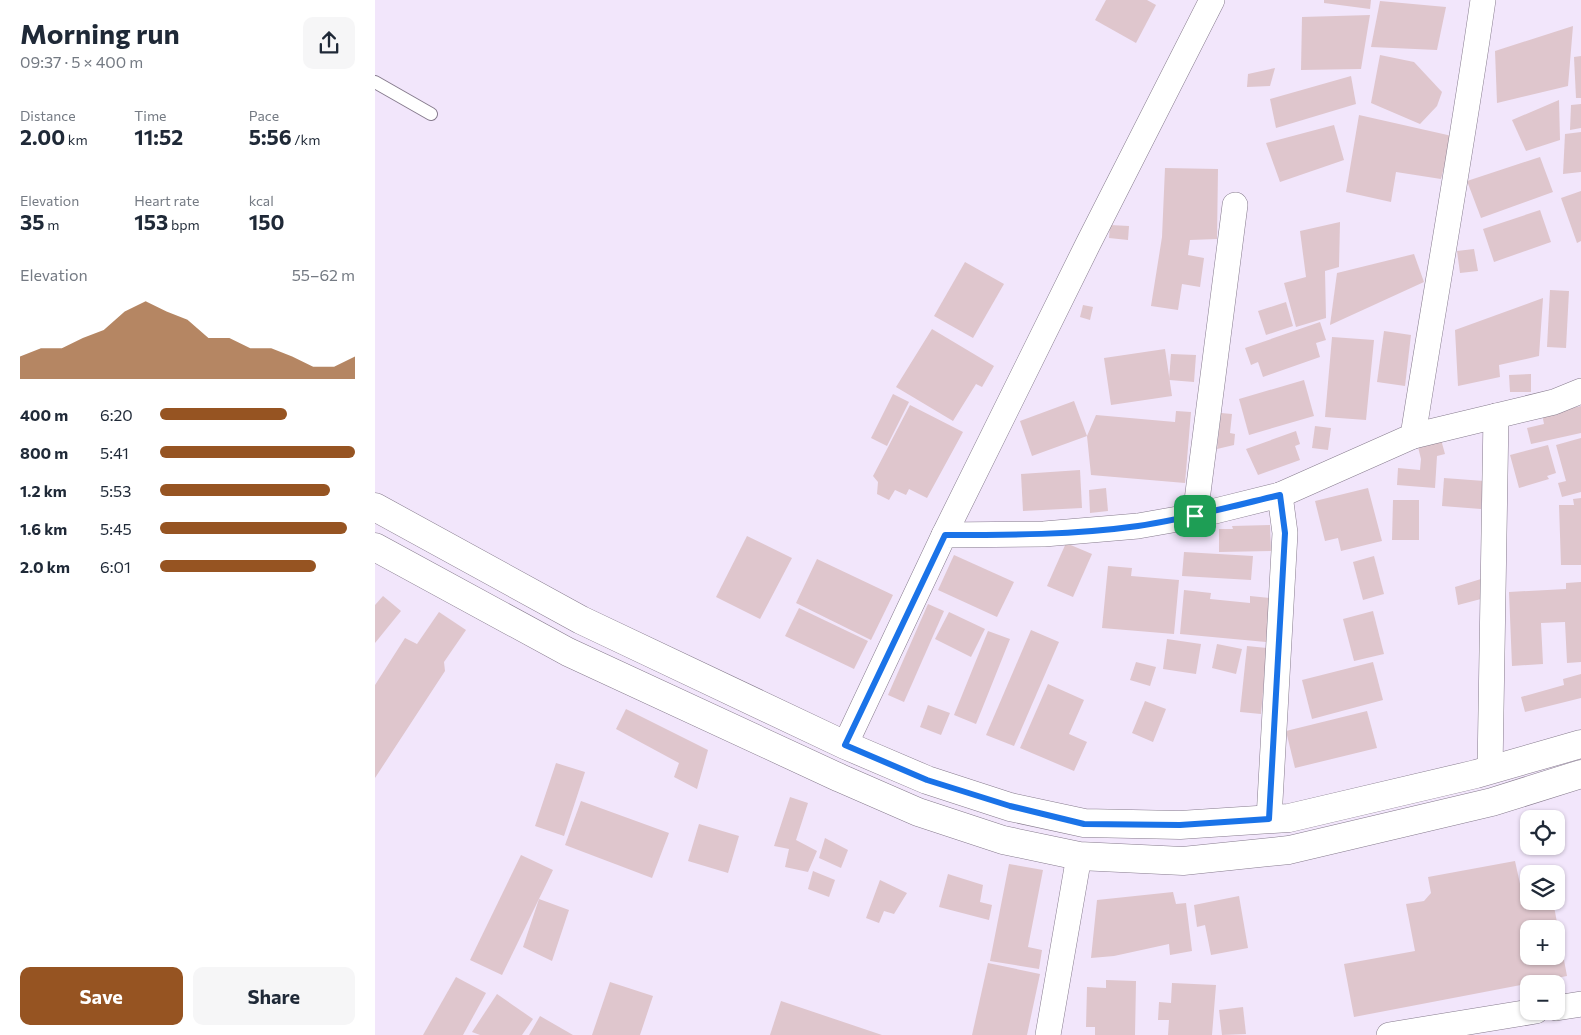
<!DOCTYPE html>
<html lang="en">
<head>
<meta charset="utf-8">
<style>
	:root { --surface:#fff; --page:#f6f6f7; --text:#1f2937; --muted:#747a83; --accent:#965422 }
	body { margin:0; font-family:Commissioner,sans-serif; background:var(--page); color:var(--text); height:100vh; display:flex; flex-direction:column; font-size:19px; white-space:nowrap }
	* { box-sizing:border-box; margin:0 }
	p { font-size:16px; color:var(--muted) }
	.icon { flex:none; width:28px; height:28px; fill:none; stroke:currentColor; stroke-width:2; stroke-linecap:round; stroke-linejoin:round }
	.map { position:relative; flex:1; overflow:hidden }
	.drawer { display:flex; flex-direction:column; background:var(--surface); width:375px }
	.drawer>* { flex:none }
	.tools { position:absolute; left:1145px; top:810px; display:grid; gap:10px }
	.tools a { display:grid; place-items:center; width:45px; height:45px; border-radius:10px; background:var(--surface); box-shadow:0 1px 4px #0004; font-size:25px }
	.pin { position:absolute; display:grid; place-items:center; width:42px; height:42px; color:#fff; margin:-21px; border-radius:10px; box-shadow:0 2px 8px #0006 }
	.round { display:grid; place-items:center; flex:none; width:52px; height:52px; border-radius:10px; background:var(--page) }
	.summary { display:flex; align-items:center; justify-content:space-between; height:85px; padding:0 20px }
	h1 { font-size:28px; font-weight:700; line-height:38px }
	.stats { display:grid; grid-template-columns:repeat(3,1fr); gap:8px; height:85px; padding:5px 20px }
	.stats div { display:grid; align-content:center }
	.stats b { font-size:21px; font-weight:700 }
	.stats small { font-size:14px; font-weight:400 }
	.stats p { font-size:14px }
	.chart { height:140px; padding:10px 20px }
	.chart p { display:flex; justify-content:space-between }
	.chart svg { width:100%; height:90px; margin-top:5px; fill:var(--accent); opacity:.7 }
	.cta { display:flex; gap:10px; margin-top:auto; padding:10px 20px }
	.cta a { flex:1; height:58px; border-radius:10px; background:var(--accent); color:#fff; font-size:20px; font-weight:700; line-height:58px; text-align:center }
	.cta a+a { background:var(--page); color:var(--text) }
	ul { padding:0 20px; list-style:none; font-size:16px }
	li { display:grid; grid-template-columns:80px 60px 1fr; align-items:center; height:38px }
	li i { height:12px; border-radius:6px; background:var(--accent) }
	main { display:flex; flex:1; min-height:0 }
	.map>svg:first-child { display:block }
	.building { fill:#dfc6cd; fill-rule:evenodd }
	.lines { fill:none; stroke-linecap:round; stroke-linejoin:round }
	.lane-casing { stroke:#867b8d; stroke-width:14 }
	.street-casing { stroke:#867b8d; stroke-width:26 }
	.secondary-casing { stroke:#867b8d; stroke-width:29 }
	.lane { stroke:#fff; stroke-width:12 }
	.street { stroke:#fff; stroke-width:25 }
	.secondary { stroke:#fff; stroke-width:28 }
	.route-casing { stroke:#fff; stroke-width:10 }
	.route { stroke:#1a73e8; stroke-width:6 }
</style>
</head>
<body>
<main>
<section class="drawer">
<div class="summary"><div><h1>Morning run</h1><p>09:37 · 5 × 400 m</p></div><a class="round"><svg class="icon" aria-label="share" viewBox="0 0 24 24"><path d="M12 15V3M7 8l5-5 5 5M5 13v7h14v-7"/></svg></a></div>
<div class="stats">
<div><p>Distance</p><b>2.00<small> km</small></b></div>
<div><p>Time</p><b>11:52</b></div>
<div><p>Pace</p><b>5:56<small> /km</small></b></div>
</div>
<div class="stats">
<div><p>Elevation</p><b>35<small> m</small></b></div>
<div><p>Heart rate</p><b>153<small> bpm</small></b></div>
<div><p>kcal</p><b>150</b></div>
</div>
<div class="chart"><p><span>Elevation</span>55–62 m</p>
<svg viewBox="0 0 160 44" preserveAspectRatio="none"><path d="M0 44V33L10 29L20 29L30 24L40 20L50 11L60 6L70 11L80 15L90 24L100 24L110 29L120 29L130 33L140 38L150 38L160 33V44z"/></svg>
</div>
<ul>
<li><b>400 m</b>6:20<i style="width:65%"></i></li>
<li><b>800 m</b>5:41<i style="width:100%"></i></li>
<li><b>1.2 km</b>5:53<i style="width:87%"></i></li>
<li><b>1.6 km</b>5:45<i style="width:96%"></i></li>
<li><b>2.0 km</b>6:01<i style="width:80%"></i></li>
</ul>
<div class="cta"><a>Save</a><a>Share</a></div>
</section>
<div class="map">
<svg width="1206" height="1035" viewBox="0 0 1206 1035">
	<rect width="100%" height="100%" fill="#f2e6fb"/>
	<!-- building -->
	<g class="building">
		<polygon points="731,0 772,0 781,5 761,43 720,20"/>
		<polygon points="949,0 996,0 995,9 949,3"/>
		<polygon points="1005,1 1071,7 1062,50 996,47"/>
		<polygon points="995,15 986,69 926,70 927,17"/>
		<polygon points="1198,26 1193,86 1122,103 1120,51"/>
		<polygon points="1005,55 1039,62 1067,92 1062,106 1045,124 996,103"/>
		<polygon points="1206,56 1206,98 1201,98 1199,57"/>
		<polygon points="900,68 895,86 872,87 873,74"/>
		<polygon points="976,76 981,104 901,128 895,99"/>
		<polygon points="1184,100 1185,140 1151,151 1137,120"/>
		<polygon points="1206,104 1206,128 1195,130 1196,105"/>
		<polygon points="984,115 1077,136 1066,179 1021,172 1016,202 971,192"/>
		<polygon points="959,125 969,160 905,182 891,143"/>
		<polygon points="1206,132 1206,172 1188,174 1190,134"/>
		<polygon points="1165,157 1178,192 1106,218 1092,181"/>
		<polygon points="790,168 843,169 842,239 815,240 813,255 829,258 825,287 807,284 803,310 776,306 787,237"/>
		<polygon points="1206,191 1206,241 1202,243 1186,198"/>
		<polygon points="1165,210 1176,242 1119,262 1108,229"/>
		<polygon points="965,222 964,267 950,271 951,318 921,327 909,283 931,277 925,231"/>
		<polygon points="735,225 754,226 753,240 734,238"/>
		<polygon points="1099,249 1103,271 1085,273 1082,251"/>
		<polygon points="1039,254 1049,282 955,325 962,273"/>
		<polygon points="590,262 629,284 598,338 559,316"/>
		<polygon points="1175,290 1194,291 1191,348 1172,347"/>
		<polygon points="1168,298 1164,356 1124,365 1125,377 1083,386 1080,330"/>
		<polygon points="911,302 918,326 891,335 883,311"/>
		<polygon points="708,305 718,307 715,320 705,317"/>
		<polygon points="945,322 951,340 941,343 945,357 888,377 883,362 876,365 870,348"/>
		<polygon points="557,329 619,366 607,387 601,384 578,421 521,387"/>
		<polygon points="1009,331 1036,335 1030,386 1002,382"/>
		<polygon points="957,337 999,340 991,420 950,417"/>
		<polygon points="790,349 797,396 736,405 729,358"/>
		<polygon points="796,354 821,355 819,382 794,380"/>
		<polygon points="1156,374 1156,392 1135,392 1134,375"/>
		<polygon points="929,380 939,416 874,435 864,399"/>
		<polygon points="518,394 534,402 512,446 496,438"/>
		<polygon points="699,401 712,436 657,456 645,421"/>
		<polygon points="535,405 588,432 552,498 534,489 531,495 520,490 514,500 502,494 503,482 498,476"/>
		<polygon points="1206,406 1206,433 1156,444 1152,428 1169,424 1167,414"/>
		<polygon points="801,411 816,412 810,483 716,475 712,436 721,415 800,422"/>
		<polygon points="846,413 857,414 855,433 860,434 859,445 842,449"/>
		<polygon points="940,426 956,428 953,450 937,448"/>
		<polygon points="921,431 925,444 920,446 925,460 883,475 871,449"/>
		<polygon points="1065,436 1070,454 1062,456 1060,488 1022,485 1023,468 1045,470 1046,459 1042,443"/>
		<polygon points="1206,438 1206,492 1187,497 1183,483 1191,481 1181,445"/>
		<polygon points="1173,445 1181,473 1172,476 1174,479 1144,488 1135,455"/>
		<polygon points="705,470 707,508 648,511 646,474"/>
		<polygon points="1069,478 1109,481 1106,509 1067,506"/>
		<polygon points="731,488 733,511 715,513 714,490"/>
		<polygon points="993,488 1007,541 966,551 963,538 950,541 940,501"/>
		<polygon points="1206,498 1206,565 1186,565 1184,505 1199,505 1198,499"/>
		<polygon points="1018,500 1044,500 1044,540 1017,540"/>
		<polygon points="895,525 896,551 844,552 844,529 858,529 857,526"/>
		<polygon points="372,536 417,558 385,619 341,597"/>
		<polygon points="691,543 717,554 698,597 672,586"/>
		<polygon points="809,552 878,556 876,580 807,576"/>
		<polygon points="579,555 639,582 622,617 563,590"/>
		<polygon points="999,556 1009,594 988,600 978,562"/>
		<polygon points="442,559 518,595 496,640 421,603"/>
		<polygon points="733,566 757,568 756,576 804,580 799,634 727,628"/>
		<polygon points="1106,579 1106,599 1083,605 1080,587"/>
		<polygon points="1206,582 1206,662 1192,663 1190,622 1166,623 1168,664 1137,666 1134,592 1191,589 1191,583"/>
		<polygon points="809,590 836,593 835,599 875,603 875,596 895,598 891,642 805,634"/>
		<polygon points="8,596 26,611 0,643 0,605"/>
		<polygon points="553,604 569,611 529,702 513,695"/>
		<polygon points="424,608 493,641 479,669 410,636"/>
		<polygon points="998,611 1009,654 979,661 968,619"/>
		<polygon points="64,612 91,630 69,662 70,671 0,778 0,685 30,638 42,644"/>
		<polygon points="574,612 610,629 596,657 560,639"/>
		<polygon points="656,630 684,642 639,746 611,735"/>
		<polygon points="613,631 635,639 601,724 579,715"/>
		<polygon points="792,639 826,644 821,674 788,669"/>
		<polygon points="842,644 867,649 861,674 837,668"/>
		<polygon points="872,646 892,648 886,714 865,712"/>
		<polygon points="761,662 781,667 775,686 755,680"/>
		<polygon points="998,662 1008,700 937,719 927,680"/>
		<polygon points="1206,674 1206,698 1150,712 1146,697 1189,685 1188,679"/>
		<polygon points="673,684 709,700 694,734 712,742 699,771 645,748"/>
		<polygon points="770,701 791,709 778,742 757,733"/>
		<polygon points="553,705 575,713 566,735 545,727"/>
		<polygon points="251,709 333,750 322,789 299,777 304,763 241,729"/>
		<polygon points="992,711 1002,748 920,768 911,731"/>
		<polygon points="181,763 210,772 189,836 160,826"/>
		<polygon points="415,797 433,803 421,840 442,851 433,872 410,867 414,849 399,846"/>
		<polygon points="206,801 294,833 277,878 190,845"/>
		<polygon points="324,824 364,836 353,873 313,861"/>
		<polygon points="450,838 473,850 466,868 444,858"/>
		<polygon points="146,855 178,870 127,975 95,960"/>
		<path d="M1140 861 1147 893 1154 892V901H1178L1192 976 979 1017 969 964 1040 951 1031 904 1049 901 1056 893 1053 877ZM1154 929H1181V956H1154Z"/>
		<polygon points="634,864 668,870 653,947 667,950 664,969 615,961"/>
		<polygon points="438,871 460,880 454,897 433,889"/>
		<polygon points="573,874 608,885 605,902 617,905 614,920 564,907"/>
		<polygon points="505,880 532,893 519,914 509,911 504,923 491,918"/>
		<polygon points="798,892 801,904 811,903 817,951 795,955 794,944 739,956 716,958 722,900"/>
		<polygon points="864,896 873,948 836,955 830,925 822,927 819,905"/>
		<polygon points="164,899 194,910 177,961 148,947"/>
		<polygon points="613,963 665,974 652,1035 597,1035"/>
		<polygon points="81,977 111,993 88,1035 48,1035"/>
		<polygon points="731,980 761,981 760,1035 720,1035 720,1027 711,1027 712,987 731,988"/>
		<polygon points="235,982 278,996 265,1035 217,1035"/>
		<polygon points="797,983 841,985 837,1035 793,1035 794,1020 783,1020 784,1002 796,1003"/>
		<polygon points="122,994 158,1019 147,1035 105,1035 97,1032"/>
		<polygon points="406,1001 507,1035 395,1035"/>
		<polygon points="868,1007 871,1034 847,1035 844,1010"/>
		<polygon points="165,1016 198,1035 154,1035"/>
	</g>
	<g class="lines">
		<defs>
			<polyline id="lane" points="0,82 56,114"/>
			<g id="street">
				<polyline points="1038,436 1179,402 1206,391"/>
				<polyline points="820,516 860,205"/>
				<polyline points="569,535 713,244 837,0"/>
				<path d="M470 745 569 535 669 534 763 526 820 516 905 495 1038 436C1061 290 1087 146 1108 0"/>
				<polyline points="1115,770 1121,416"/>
				<polyline points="894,819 910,533 905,495"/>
				<polyline points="1181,1008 1206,1004"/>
				<polyline points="673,1035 704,856"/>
				<polyline points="1014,1035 1161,1011"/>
			</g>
			<g id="secondary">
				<polyline points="0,507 206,620 470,745 552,780 635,807 709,823 805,825 914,818 1101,774 1206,744"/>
				<polyline points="0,547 193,652 465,778 543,812 628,840 704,856 808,861 914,850 1117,802 1206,774"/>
			</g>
		</defs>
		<!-- lane casing -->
		<use href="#lane" class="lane-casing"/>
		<!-- street casing -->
		<use href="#street" class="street-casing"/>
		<!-- secondary casing -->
		<use href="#secondary" class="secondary-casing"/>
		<!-- lane -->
		<use href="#lane" class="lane"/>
		<!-- street -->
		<use href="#street" class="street"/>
		<!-- secondary -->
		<use href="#secondary" class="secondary"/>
	</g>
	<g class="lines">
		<defs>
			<path id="route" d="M905 495 910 533 894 819 805 825 709 824 635 806 552 780 470 745 570 535C634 535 699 535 763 526 811 519 858 506 905 495Z"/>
		</defs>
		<!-- route casing -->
		<use href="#route" class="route-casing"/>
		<!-- route -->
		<use href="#route" class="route"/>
	</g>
</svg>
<div class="tools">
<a><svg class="icon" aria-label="locate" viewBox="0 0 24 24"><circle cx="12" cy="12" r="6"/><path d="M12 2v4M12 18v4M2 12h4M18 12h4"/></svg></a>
<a><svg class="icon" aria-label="layers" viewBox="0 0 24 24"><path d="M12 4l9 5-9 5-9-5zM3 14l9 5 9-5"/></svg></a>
<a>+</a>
<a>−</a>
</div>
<div class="pin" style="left:820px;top:516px;background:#1e9e55"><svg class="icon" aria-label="arrive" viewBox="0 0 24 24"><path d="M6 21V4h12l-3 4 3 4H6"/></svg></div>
</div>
</main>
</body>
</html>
